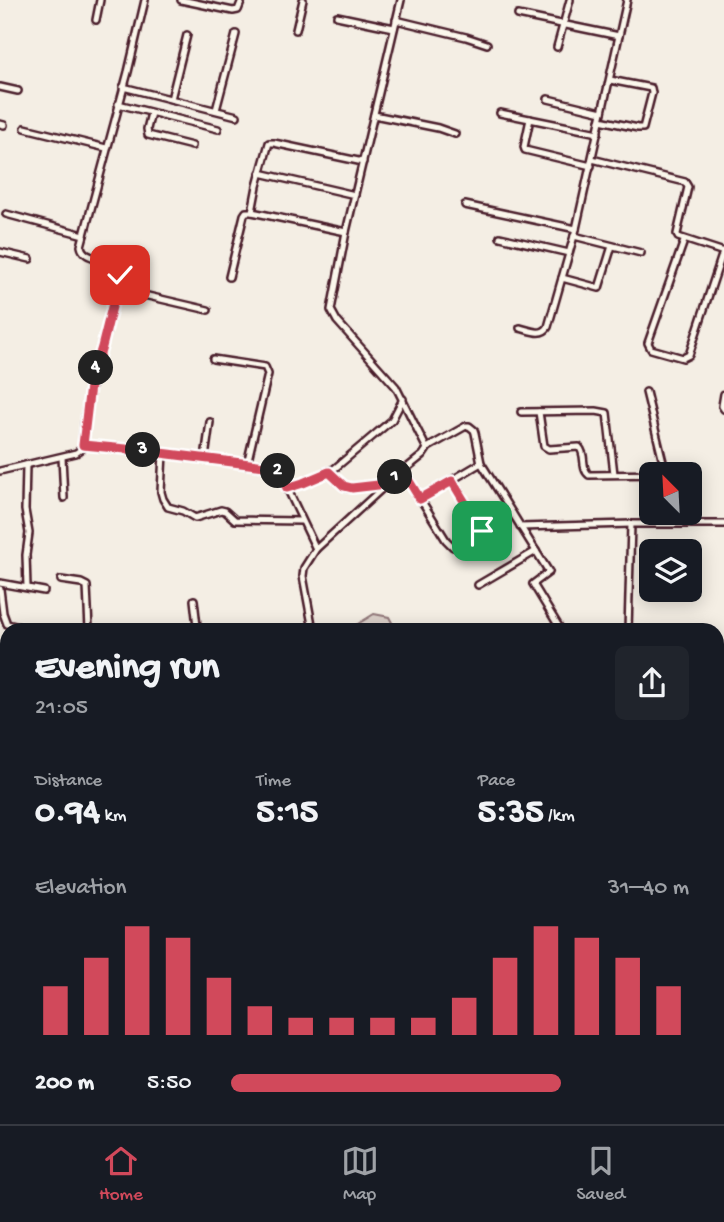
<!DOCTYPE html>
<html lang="en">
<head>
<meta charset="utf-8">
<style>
	:root { --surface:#171b24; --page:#20242c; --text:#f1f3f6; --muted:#9ea1a6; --line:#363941; --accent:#d1495b }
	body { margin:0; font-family:"Gochi Hand",sans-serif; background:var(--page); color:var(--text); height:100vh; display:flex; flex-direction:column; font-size:26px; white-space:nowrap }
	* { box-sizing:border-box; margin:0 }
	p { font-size:23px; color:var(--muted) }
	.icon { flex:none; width:38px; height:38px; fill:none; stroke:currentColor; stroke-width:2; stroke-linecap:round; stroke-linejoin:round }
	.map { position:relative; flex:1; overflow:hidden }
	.details { position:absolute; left:0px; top:623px; width:724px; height:502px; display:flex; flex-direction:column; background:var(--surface); border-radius:21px 21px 0 0; box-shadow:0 4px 18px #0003 }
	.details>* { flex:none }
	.needle { width:46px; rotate:336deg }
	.fabs { position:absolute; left:639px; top:462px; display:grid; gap:14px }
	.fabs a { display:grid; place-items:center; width:63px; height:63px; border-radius:10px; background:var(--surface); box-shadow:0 4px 18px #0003; font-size:35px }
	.pin { position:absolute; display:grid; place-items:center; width:60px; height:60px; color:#fff; margin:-30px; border-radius:14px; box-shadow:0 4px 10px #0006 }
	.km { position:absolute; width:35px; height:35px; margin:-18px; border-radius:50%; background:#222; color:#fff; font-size:19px; line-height:35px; text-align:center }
	.round { display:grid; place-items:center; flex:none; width:74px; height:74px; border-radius:10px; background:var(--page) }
	.head { display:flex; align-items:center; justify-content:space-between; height:119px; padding:0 35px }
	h1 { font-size:38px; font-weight:800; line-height:52px }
	.stats { display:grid; grid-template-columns:repeat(3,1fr); gap:10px; height:119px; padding:7px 35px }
	.stats div { display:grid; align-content:center }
	.stats b { font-size:35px; font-weight:800 }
	.stats small { font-size:19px; font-weight:400 }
	.stats p { font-size:19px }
	.chart { height:196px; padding:14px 35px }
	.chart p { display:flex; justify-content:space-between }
	.chart svg { width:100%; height:126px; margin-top:7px; stroke:var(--accent); stroke-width:6 }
	ul { padding:0 35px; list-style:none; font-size:23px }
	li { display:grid; grid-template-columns:112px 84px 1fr; align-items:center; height:52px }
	li i { height:18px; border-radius:9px; background:var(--accent) }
	.tabs { display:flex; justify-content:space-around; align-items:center; height:98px; border-top:2px solid var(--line); background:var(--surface); font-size:19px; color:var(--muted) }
	.tabs a { display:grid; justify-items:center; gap:4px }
	.tabs .active { color:var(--accent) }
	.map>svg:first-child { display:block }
	.green { fill:#dbd0c9; stroke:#92787a; stroke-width:2 }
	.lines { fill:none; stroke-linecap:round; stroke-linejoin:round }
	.minor-casing { stroke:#4a1f2b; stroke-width:10 }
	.minor { stroke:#fbf7ec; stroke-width:5 }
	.route-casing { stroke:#fff; stroke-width:14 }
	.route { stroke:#d1495b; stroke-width:9 }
</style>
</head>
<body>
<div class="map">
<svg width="724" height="1124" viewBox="0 0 724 1124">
	<rect width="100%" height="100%" fill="#f4eee4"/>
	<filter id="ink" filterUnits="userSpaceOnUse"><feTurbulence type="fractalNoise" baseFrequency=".0143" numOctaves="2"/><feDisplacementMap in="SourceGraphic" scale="14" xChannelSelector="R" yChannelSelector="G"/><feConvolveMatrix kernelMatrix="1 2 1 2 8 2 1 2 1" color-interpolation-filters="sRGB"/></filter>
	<g filter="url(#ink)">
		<!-- green -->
		<g class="green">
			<polygon points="374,614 389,617 396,630 348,630"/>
			<polygon points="0,648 7,649 7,852 0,853"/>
		</g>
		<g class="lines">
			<defs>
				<g id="minor">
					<polyline points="181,0 233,11 238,10 242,0"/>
					<polyline points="518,15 619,36"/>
					<polyline points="337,16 394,28"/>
					<polyline points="96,20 100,0"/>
					<polyline points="396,20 466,37 487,44"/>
					<polyline points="296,30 303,0"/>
					<polyline points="557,47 570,0"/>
					<polyline points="0,87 18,91"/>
					<polyline points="123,87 237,116"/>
					<polyline points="171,99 187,35"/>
					<polyline points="548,99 602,112"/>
					<polyline points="118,104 218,129"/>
					<polyline points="216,110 236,34"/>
					<polyline points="151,113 147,129 148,135 192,146"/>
					<polyline points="500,113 598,133"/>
					<polyline points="374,115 438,128 455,134"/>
					<polyline points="530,119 524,147 525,150 591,166"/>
					<polyline points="600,120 638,128 643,128 652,93 651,88 610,80"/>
					<polyline points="0,124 4,125"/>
					<polyline points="25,128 106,148"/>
					<polyline points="592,159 685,182 688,187 677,234 678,237 724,252"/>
					<polyline points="260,173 355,195"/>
					<polyline points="465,205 576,229"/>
					<polyline points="252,212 257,186 269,143 274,143 363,162"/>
					<polyline points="6,214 84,235"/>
					<polyline points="574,236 641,253"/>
					<polyline points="500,237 569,253"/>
					<polyline points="684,241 648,343 651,349 683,358 689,355 723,252"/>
					<polyline points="0,252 30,259"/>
					<polyline points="229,277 244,215 246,212 252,212 346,232"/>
					<polyline points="562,278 599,288 612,246"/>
					<polyline points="118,289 208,310"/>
					<path d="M520 328C529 330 542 337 548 327L576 229 627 0"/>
					<polyline points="213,359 265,367 268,374 247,464"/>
					<polyline points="646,392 666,474"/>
					<polyline points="724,394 722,406 724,409"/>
					<polyline points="521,412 596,411 607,413 614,474"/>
					<path d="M539 412 544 446 549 449 579 447C587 455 580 468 589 475L666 474"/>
					<polyline points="83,445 137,450 275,468 280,473 316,549 304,568 303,576 313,630"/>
					<polyline points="427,448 466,426 469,426 474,430 475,433 481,463 549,572 533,584 561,630"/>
					<polyline points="163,453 161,492 163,499 168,507 183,511 195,518 221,510 225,511 235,520 302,521"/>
					<polyline points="62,457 64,498"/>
					<polyline points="205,458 210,422"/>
					<polyline points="26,465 25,510 29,533 26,555 27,587"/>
					<path d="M0 471 76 453 83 448C83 401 100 357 111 313 114 300 119 288 120 275 111 254 84 263 81 246L128 72 145 0"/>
					<polyline points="403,471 446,540 453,547 457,547 512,513"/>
					<polyline points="329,472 344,486 348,488 386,484"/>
					<polyline points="452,481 482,531"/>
					<polyline points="287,488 303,483 334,469 392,420 403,399"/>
					<polyline points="420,499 481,463"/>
					<polyline points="678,513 681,523"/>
					<polyline points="520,527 631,524 724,524"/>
					<polyline points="316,549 387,484 423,455 427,449 396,387 337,321 331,310 346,232 401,0"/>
					<polyline points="61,580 81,583 87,586 89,630"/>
					<polyline points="0,583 44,591"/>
					<polyline points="478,585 536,551"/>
					<polyline points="0,589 3,613 7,624 33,630"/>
					<polyline points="194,600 197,626 200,630"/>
					<polyline points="628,630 631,524"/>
					<polyline points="718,801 724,800"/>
					<polyline points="718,861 724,862"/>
					<polyline points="0,999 7,974"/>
					<polyline points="0,999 7,1001"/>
					<polyline points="0,1033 7,1027"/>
					<polyline points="0,1097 7,1077"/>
					<polyline points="0,1100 7,1102"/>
					<polyline points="318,1118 318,1124"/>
					<polyline points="337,1118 338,1124"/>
					<polyline points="374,1118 374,1124"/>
					<polyline points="398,1118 398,1124"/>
					<polyline points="30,1124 32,1118"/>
					<polyline points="67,1124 70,1118"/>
					<polyline points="532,1124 533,1118"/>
					<polyline points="702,1124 724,1116"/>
				</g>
			</defs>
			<!-- minor casing -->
			<use href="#minor" class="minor-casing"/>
			<!-- minor -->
			<use href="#minor" class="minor"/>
		</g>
	</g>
	<g class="lines" filter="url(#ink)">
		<defs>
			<polyline id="route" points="120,275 102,347 90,386 83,445 137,450 273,467 280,473 287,488 303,483 329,472 344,486 352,488 387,484 403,471 420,499 452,481 482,531"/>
		</defs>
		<!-- route casing -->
		<use href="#route" class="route-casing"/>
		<!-- route -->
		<use href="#route" class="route"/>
	</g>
</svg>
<div class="fabs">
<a><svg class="needle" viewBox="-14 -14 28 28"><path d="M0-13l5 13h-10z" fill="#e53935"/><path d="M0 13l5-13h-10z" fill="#9ea1a6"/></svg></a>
<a><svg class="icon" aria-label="layers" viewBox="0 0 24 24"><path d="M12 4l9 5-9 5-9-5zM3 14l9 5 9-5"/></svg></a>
</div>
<div class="pin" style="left:482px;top:531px;background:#1e9e55"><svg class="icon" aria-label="arrive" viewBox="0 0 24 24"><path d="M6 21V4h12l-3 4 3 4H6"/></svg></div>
<div class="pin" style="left:120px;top:275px;background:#d93025"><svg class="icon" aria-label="check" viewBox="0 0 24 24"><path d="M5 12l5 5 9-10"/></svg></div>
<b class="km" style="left:395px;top:477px">1</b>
<b class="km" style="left:278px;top:471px">2</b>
<b class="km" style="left:143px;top:450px">3</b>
<b class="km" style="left:96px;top:368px">4</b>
<section class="details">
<div class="head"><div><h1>Evening run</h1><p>21:05</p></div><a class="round"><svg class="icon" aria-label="share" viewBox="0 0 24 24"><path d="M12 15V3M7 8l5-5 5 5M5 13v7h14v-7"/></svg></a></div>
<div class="stats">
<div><p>Distance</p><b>0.94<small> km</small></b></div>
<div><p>Time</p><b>5:15</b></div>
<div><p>Pace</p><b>5:35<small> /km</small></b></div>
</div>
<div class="chart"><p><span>Elevation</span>31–40 m</p>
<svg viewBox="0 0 160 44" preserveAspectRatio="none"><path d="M5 44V27M15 44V17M25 44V6M35 44V10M45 44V24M55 44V34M65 44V38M75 44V38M85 44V38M95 44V38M105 44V31M115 44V17M125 44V6M135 44V10M145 44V17M155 44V27"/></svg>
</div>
<ul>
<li><b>200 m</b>5:50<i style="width:72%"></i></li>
</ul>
</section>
</div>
<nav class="tabs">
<a class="active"><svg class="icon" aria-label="home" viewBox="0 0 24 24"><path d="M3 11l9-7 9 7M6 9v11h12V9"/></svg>Home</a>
<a><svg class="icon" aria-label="map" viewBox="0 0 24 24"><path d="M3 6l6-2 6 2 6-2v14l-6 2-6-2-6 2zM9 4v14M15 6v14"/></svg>Map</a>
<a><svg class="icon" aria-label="saved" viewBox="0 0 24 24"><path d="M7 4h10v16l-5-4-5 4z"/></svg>Saved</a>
</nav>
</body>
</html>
